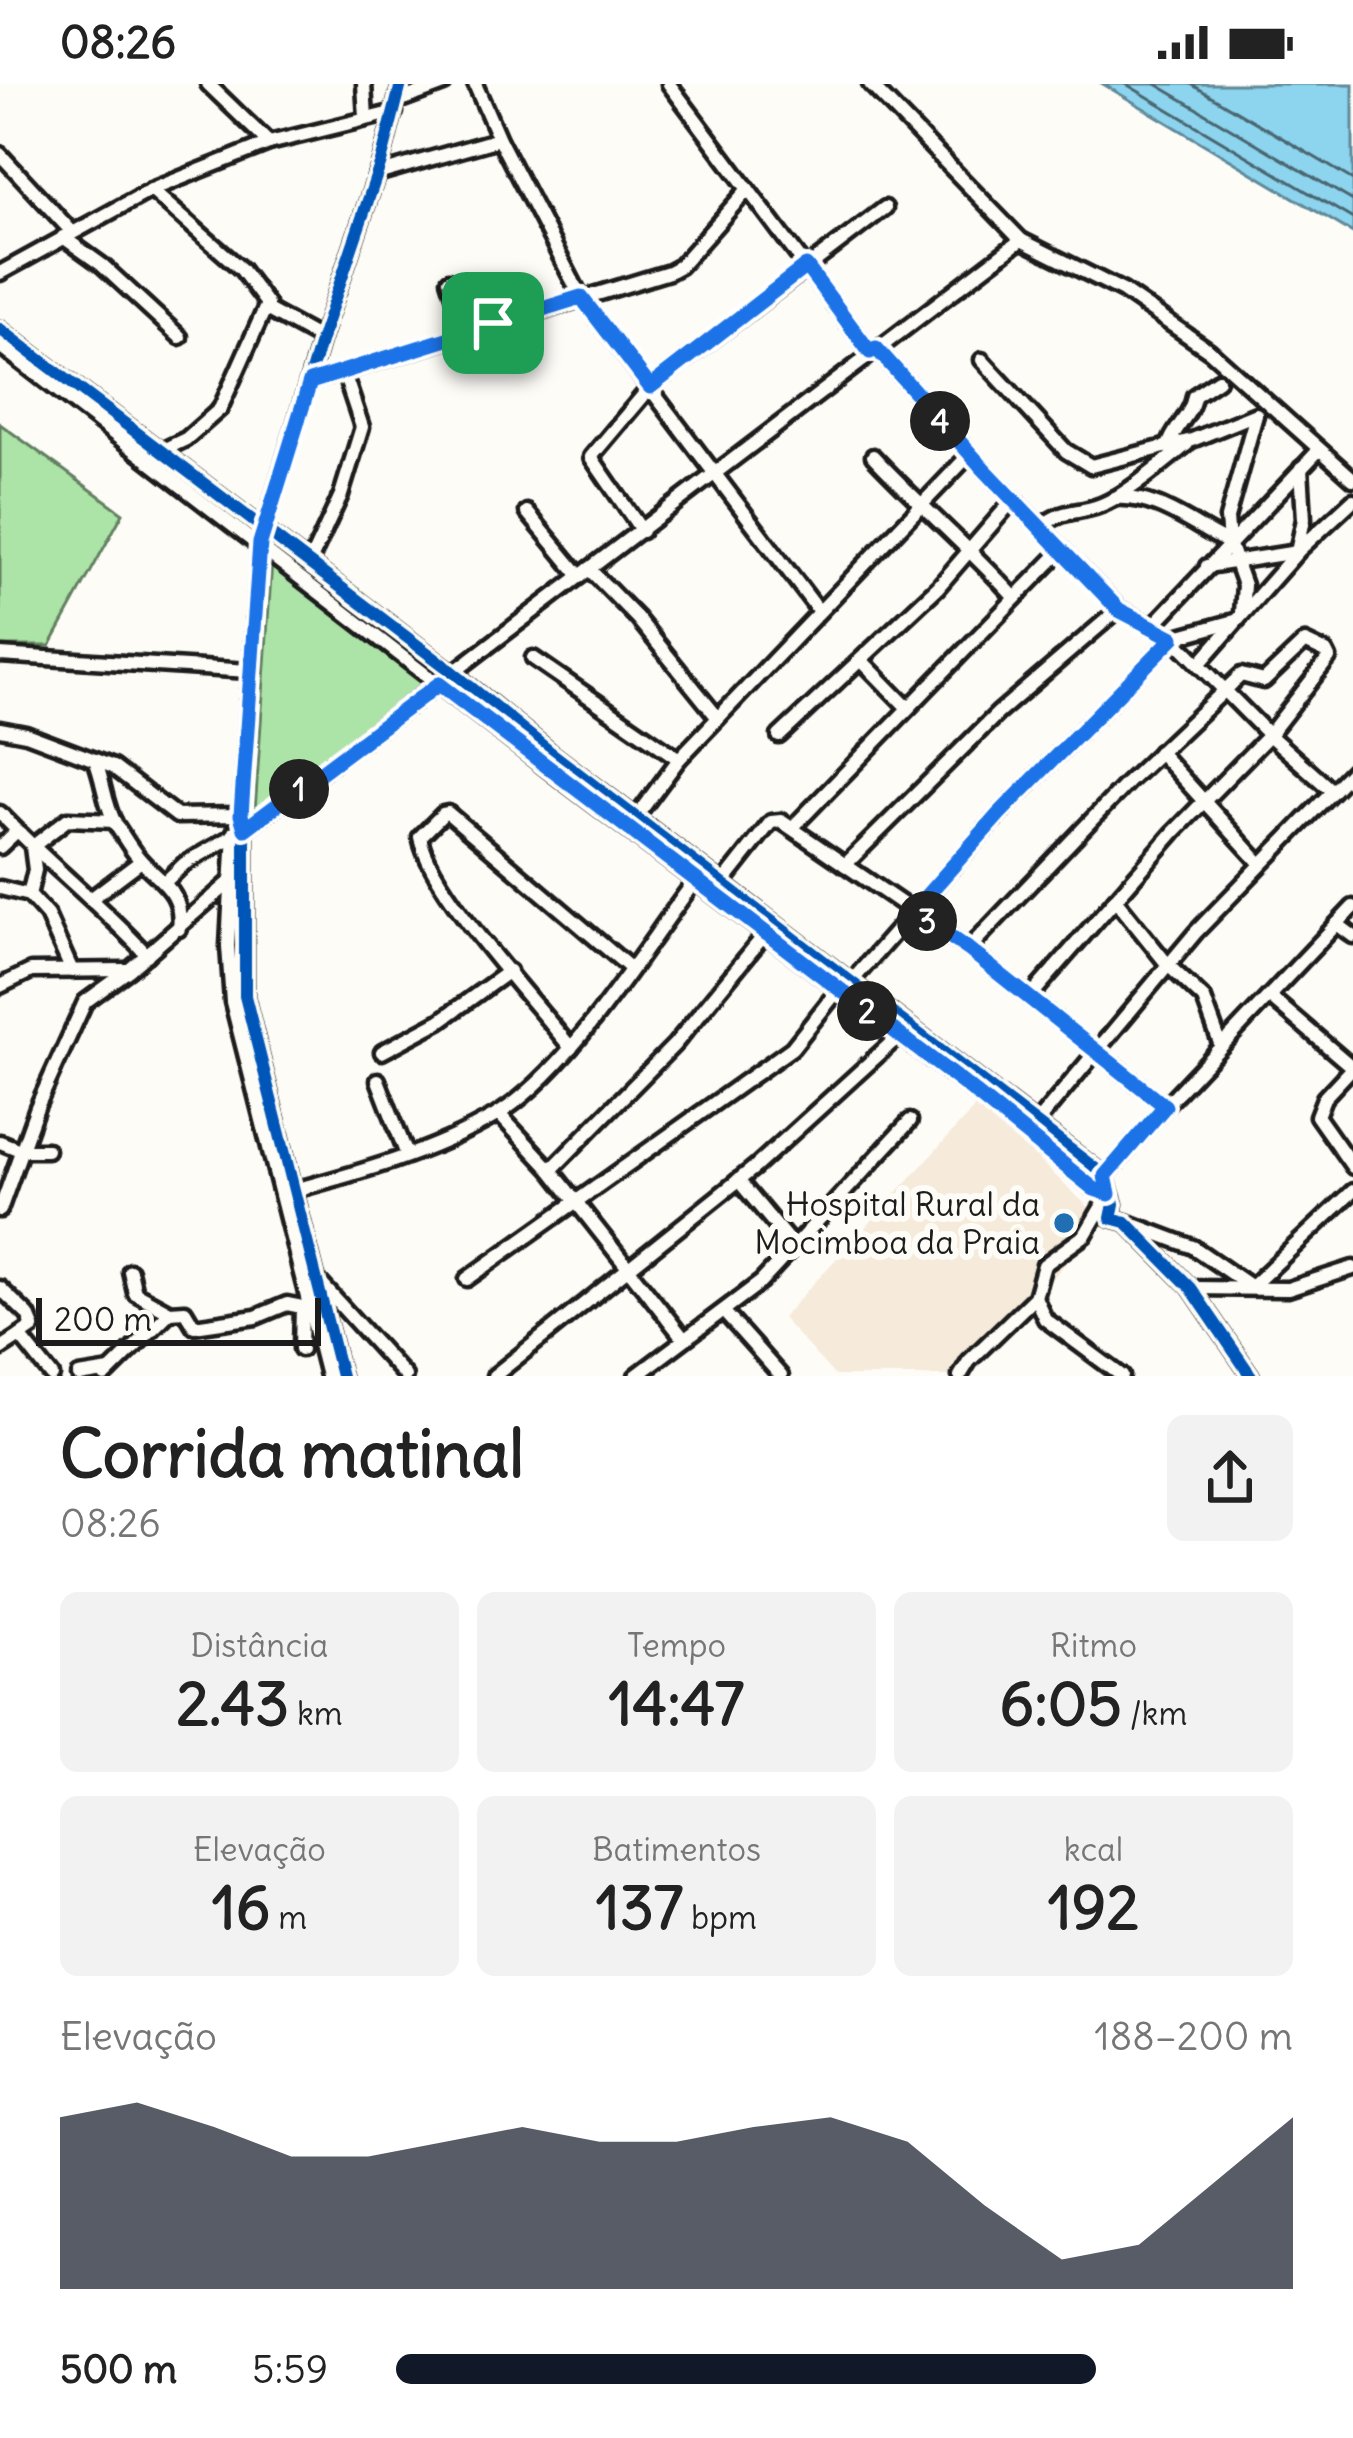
<!DOCTYPE html>
<html lang="pt">
<head>
<meta charset="utf-8">
<style>
	:root { --surface:#fff; --page:#f2f2f2; --text:#222; --muted:#767676; --accent:#111827 }
	body { margin:0; font-family:Delius,sans-serif; background:var(--page); color:var(--text); height:100vh; display:flex; flex-direction:column; font-size:45px; white-space:nowrap }
	* { box-sizing:border-box; margin:0 }
	p { font-size:39px; color:var(--muted) }
	.icon { flex:none; width:66px; height:66px; fill:none; stroke:currentColor; stroke-width:2; stroke-linecap:round; stroke-linejoin:round }
	.map { position:relative; height:1292px; overflow:hidden }
	.drawer { display:flex; flex-direction:column; background:var(--surface); flex:1 }
	.drawer>* { flex:none }
	.scale { position:absolute; left:36px; bottom:30px; width:285px; box-sizing:border-box; padding-left:12px; border:6px solid #1c1c1c; border-top:0; font-size:33px; line-height:42px; white-space:nowrap; color:#1c1c1c; -webkit-text-stroke:9px #fdfcf7; paint-order:stroke }
	.pin { position:absolute; display:grid; place-items:center; width:102px; height:102px; color:#fff; margin:-51px; border-radius:24px; box-shadow:0 6px 18px #0006 }
	.km { position:absolute; width:60px; height:60px; margin:-30px; border-radius:50%; background:#222; color:#fff; font-size:33px; line-height:60px; text-align:center }
	.round { display:grid; place-items:center; flex:none; width:126px; height:126px; border-radius:18px; background:var(--page) }
	.headline { display:flex; align-items:center; justify-content:space-between; height:204px; padding:0 60px }
	h1 { font-size:66px; font-weight:700; line-height:90px }
	.metrics { display:grid; grid-template-columns:repeat(3,1fr); gap:18px; height:204px; padding:12px 60px }
	.metrics div { display:grid; align-content:center; border-radius:18px; background:var(--page); text-align:center }
	.metrics b { font-size:60px; font-weight:700 }
	.metrics small { font-size:33px; font-weight:400 }
	.metrics p { font-size:33px }
	.chart { height:336px; padding:24px 60px }
	.chart p { display:flex; justify-content:space-between }
	.chart svg { width:100%; height:216px; margin-top:12px; fill:var(--accent); opacity:.7 }
	ul { padding:0 60px; list-style:none; font-size:39px }
	li { display:grid; grid-template-columns:192px 144px 1fr; align-items:center; height:90px }
	li i { height:30px; border-radius:15px; background:var(--accent) }
	.status { display:flex; justify-content:space-between; align-items:center; height:84px; padding:0 60px; background:var(--surface); direction:ltr }
	.status svg { height:33px; fill:currentColor }
	.map>svg:first-child { display:block }
	.built { fill:#f6eada }
	.green { fill:#ace3a7; stroke:#648062; stroke-width:3 }
	.water { fill:#8dd4ee; stroke:#608a9a; stroke-width:3 }
	.lines { fill:none; stroke-linecap:round; stroke-linejoin:round }
	.shore { stroke:#496670; stroke-width:3 }
	.minor-casing { stroke:#1c1c1c; stroke-width:21 }
	.minor { stroke:#fdfcf7; stroke-width:12 }
	.cycleway-casing { stroke:#fdfcf7; stroke-width:20 }
	.cycleway { stroke:#0057b8; stroke-width:12 }
	.route-casing { stroke:#fff; stroke-width:24 }
	.route { stroke:#1a73e8; stroke-width:15 }
	.poi-dot { fill:#1f6fb2; stroke:#fdfcf7; stroke-width:4.5 }
	.labels { text-anchor:middle; stroke-width:12; stroke-linejoin:round; paint-order:stroke }
	.poi-label { font-size:33px; fill:#1c1c1c; stroke:#fdfcf7; text-anchor:end }
</style>
</head>
<body>
<div class="status"><b>08:26</b><svg viewBox="0 0 49 12"><path d="M0 12V9h3v3zM5 12V6h3v6zM10 12V3h3v9zM15 12V0h3v12zM26 1h20v11H26zM47 4h2v5h-2z"/></svg></div>
<div class="map">
<svg width="1353" height="1292" viewBox="0 0 1353 1292">
	<rect width="100%" height="100%" fill="#fdfcf7"/>
	<filter id="ink" filterUnits="userSpaceOnUse"><feTurbulence type="fractalNoise" baseFrequency=".00833" numOctaves="2"/><feDisplacementMap in="SourceGraphic" scale="24" xChannelSelector="R" yChannelSelector="G"/><feConvolveMatrix kernelMatrix="1 2 1 2 8 2 1 2 1" color-interpolation-filters="sRGB"/></filter>
	<g filter="url(#ink)">
		<!-- built -->
		<polygon class="built" points="979,1019 1103,1137 966,1292 835,1292 782,1234"/>
		<!-- green -->
		<g class="green">
			<polygon points="0,340 123,429 50,562 0,562"/>
			<polygon points="272,477 427,596 255,727"/>
		</g>
		<!-- water -->
		<polygon class="water" points="1103,0 1353,0 1353,149"/>
		<g class="lines">
			<!-- shore -->
			<g class="shore">
				<polyline points="1126,0 1353,135"/>
				<polyline points="1156,0 1353,117"/>
				<polyline points="1191,0 1353,96"/>
			</g>
			<defs>
				<g id="minor">
					<polyline points="208,0 269,59"/>
					<polyline points="364,0 366,34"/>
					<polyline points="475,0 499,55 581,213 818,526"/>
					<polyline points="669,0 870,268"/>
					<polyline points="870,0 1021,156 1123,207 1210,267 1353,395"/>
					<polyline points="398,17 444,0"/>
					<polyline points="0,70 72,148"/>
					<polyline points="377,90 499,55"/>
					<polyline points="151,106 241,185 267,220 220,325 186,355 161,367"/>
					<polyline points="63,153 102,181 180,253"/>
					<polyline points="0,189 151,106 269,59 395,28"/>
					<polyline points="449,196 466,248"/>
					<polyline points="266,225 321,255"/>
					<polyline points="0,245 446,583 549,667 1105,1092 1114,1120 1111,1134 1126,1138 1191,1204 1251,1292"/>
					<polyline points="0,262 558,693 964,1000 1094,1105 1109,1110"/>
					<polyline points="876,264 983,384 1119,525 1173,554 1269,651 1332,707"/>
					<polyline points="982,276 1066,367 1091,382 1192,356 1256,330"/>
					<polyline points="310,298 669,188 680,182 748,105"/>
					<path d="M1168 363C1173 344 1192 331 1194 312L1218 296"/>
					<path d="M873 372C919 421 970 464 1015 514"/>
					<path d="M1115 414C1158 411 1192 442 1229 459"/>
					<polyline points="527,428 580,492"/>
					<path d="M1040 443C1067 423 1075 431 1101 421 1125 412 1166 377 1187 360"/>
					<polyline points="642,447 591,373 650,303 885,124"/>
					<polyline points="309,480 341,411 362,343 344,289"/>
					<polyline points="1207,482 1297,468 1304,435 1301,384"/>
					<polyline points="589,485 637,534 718,634"/>
					<polyline points="1242,529 1244,501 1229,459 1227,434 1256,331"/>
					<polyline points="1153,542 1318,367"/>
					<polyline points="0,571 249,587"/>
					<polyline points="533,574 679,675"/>
					<polyline points="861,576 907,623"/>
					<polyline points="1200,579 1299,466 1353,416"/>
					<path d="M0 645 26 650 95 676C104 697 104 720 116 741 123 751 130 764 138 773 159 798 184 806 179 845"/>
					<polyline points="779,652 938,503 1013,416"/>
					<polyline points="1159,668 1261,780"/>
					<polyline points="95,676 113,683 177,732 241,731"/>
					<path d="M0 729C47 779 100 820 147 871"/>
					<polyline points="636,733 679,675 970,370"/>
					<polyline points="792,744 1062,466"/>
					<polyline points="234,748 228,862 232,918 327,1292"/>
					<polyline points="0,763 17,747"/>
					<polyline points="845,781 998,629 1119,525"/>
					<polyline points="166,797 184,780 245,745 416,617 1021,156"/>
					<polyline points="723,799 771,738 781,737 968,865 1165,1022"/>
					<polyline points="0,804 29,811"/>
					<polyline points="92,814 141,777"/>
					<polyline points="1115,815 1168,881 1204,915 1221,962"/>
					<polyline points="1337,840 1353,852"/>
					<polyline points="968,865 1127,699 1241,591 1264,597 1305,558 1326,568 1329,574 1269,651 1174,748 1029,914"/>
					<polyline points="72,887 47,831 29,811 35,786 32,763 68,735 114,737"/>
					<polyline points="851,898 999,730 1173,554 1235,537"/>
					<polyline points="0,902 31,887 127,886"/>
					<polyline points="1269,912 1353,984"/>
					<path d="M571 964C535 918 429 805 420 753L443 730 448 729 630 884"/>
					<polyline points="382,968 440,937 509,887"/>
					<polyline points="1352,984 1324,1014 1317,1032 1353,1083"/>
					<polyline points="378,996 407,1071"/>
					<polyline points="499,1030 551,1086 684,1255"/>
					<polyline points="1034,1042 1196,848 1353,686"/>
					<polyline points="0,1058 20,1066 47,1066"/>
					<polyline points="551,1086 675,960 766,849"/>
					<polyline points="738,1096 793,1162"/>
					<polyline points="1102,1096 1165,1022 1353,823"/>
					<path d="M287 1108C358 1089 431 1069 495 1032 570 988 644 863 698 793"/>
					<polyline points="0,1126 37,1023 85,918 129,886 229,799"/>
					<polyline points="1132,1140 1193,1163 1251,1203 1353,1107"/>
					<polyline points="130,1187 135,1209 170,1228 185,1227 194,1242 256,1233 287,1220 302,1223 301,1265"/>
					<polyline points="317,1195 405,1292"/>
					<polyline points="467,1195 792,964 838,906"/>
					<polyline points="0,1204 28,1231 33,1243 20,1252 52,1292"/>
					<polyline points="1191,1204 1288,1205 1353,1184"/>
					<polyline points="1035,1213 1045,1235 1122,1292"/>
					<polyline points="724,1228 781,1292"/>
					<polyline points="0,1265 20,1252"/>
					<polyline points="79,1292 110,1287"/>
					<polyline points="105,1292 170,1228"/>
					<polyline points="341,1292 245,912 245,745 241,731 260,459 321,255 381,78 401,0"/>
					<polyline points="494,1292 755,1083 900,951"/>
					<polyline points="636,1292 761,1198 910,1037"/>
					<polyline points="960,1292 969,1277 1035,1213 1044,1181 1085,1151 1109,1110"/>
				</g>
			</defs>
			<!-- minor casing -->
			<use href="#minor" class="minor-casing"/>
			<!-- minor -->
			<use href="#minor" class="minor"/>
			<defs>
				<g id="cycleway">
					<polyline points="0,245 446,583 549,667 1105,1092 1114,1120 1111,1134 1126,1138 1191,1204 1251,1292"/>
					<polyline points="341,1292 245,912 245,745 241,731 260,459 321,255 381,78 401,0"/>
				</g>
			</defs>
			<!-- cycleway casing -->
			<use href="#cycleway" class="cycleway-casing"/>
			<!-- cycleway -->
			<use href="#cycleway" class="cycleway"/>
		</g>
	</g>
	<g class="lines" filter="url(#ink)">
		<defs>
			<polygon id="route" points="806,182 870,268 876,264 983,384 1119,526 1173,554 999,730 913,827 968,865 1165,1022 1105,1092 1109,1110 1094,1105 964,1000 439,600 245,745 241,731 260,459 310,298 581,213 650,303"/>
		</defs>
		<!-- route casing -->
		<use href="#route" class="route-casing"/>
		<!-- route -->
		<use href="#route" class="route"/>
	</g>
	<!-- markers -->
	<circle class="poi-dot" cx="1064" cy="1139" r="12"/>
	<g class="labels">
		<!-- poi labels -->
		<g class="poi-label">
			<text x="1040" y="1132">Hospital Rural da<tspan x="1040" dy="38">Mocimboa da Praia</tspan></text>
		</g>
	</g>
</svg>
<div class="scale">200 m</div>
<div class="pin" style="left:493px;top:239px;background:#1e9e55"><svg class="icon" aria-label="arrive" viewBox="0 0 24 24"><path d="M6 21V4h12l-3 4 3 4H6"/></svg></div>
<b class="km" style="left:299px;top:705px">1</b>
<b class="km" style="left:867px;top:927px">2</b>
<b class="km" style="left:927px;top:837px">3</b>
<b class="km" style="left:940px;top:337px">4</b>
</div>
<section class="drawer">
<div class="headline"><div><h1>Corrida matinal</h1><p>08:26</p></div><a class="round"><svg class="icon" aria-label="share" viewBox="0 0 24 24"><path d="M12 15V3M7 8l5-5 5 5M5 13v7h14v-7"/></svg></a></div>
<div class="metrics">
<div><p>Distância</p><b>2.43<small> km</small></b></div>
<div><p>Tempo</p><b>14:47</b></div>
<div><p>Ritmo</p><b>6:05<small> /km</small></b></div>
</div>
<div class="metrics">
<div><p>Elevação</p><b>16<small> m</small></b></div>
<div><p>Batimentos</p><b>137<small> bpm</small></b></div>
<div><p>kcal</p><b>192</b></div>
</div>
<div class="chart"><p><span>Elevação</span>188–200 m</p>
<svg viewBox="0 0 160 44" preserveAspectRatio="none"><path d="M0 44V9L10 6L20 11L30 17L40 17L50 14L60 11L70 14L80 14L90 11L100 9L110 14L120 27L130 38L140 35L150 22L160 9V44z"/></svg>
</div>
<ul>
<li><b>500 m</b>5:59<i style="width:78%"></i></li>
</ul>
</section>
</body>
</html>
